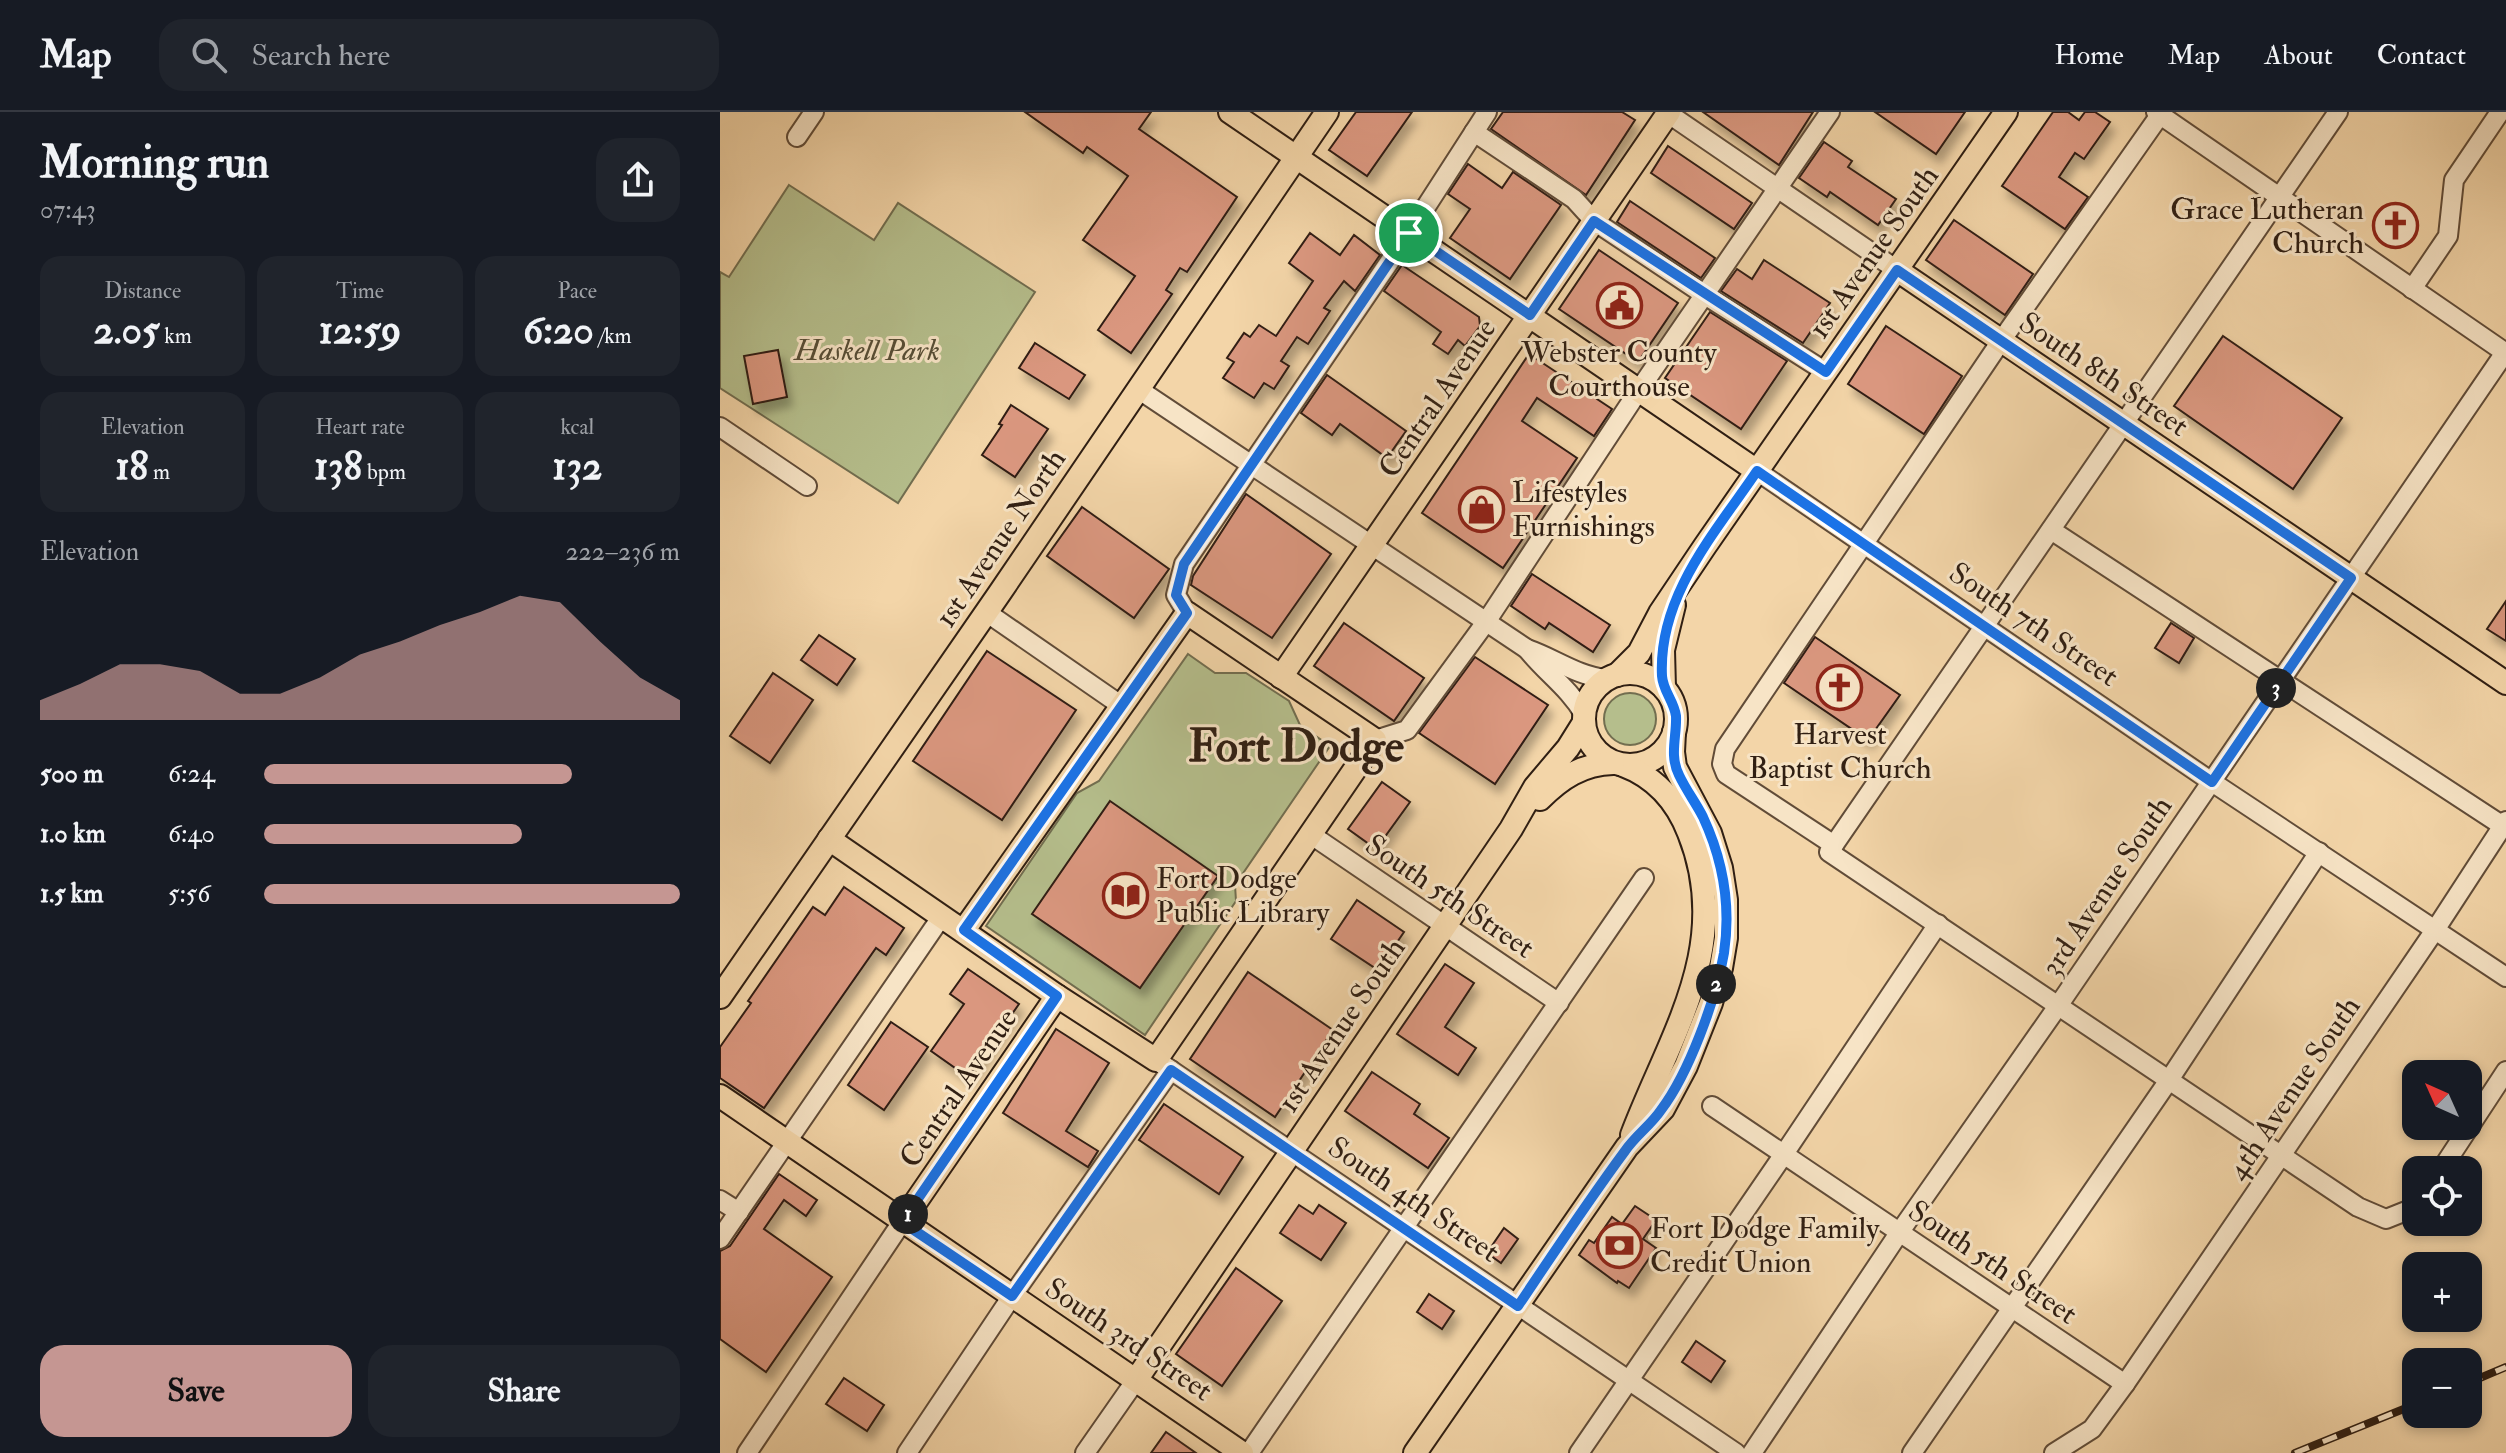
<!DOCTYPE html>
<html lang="en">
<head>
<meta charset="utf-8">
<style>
	:root { --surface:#171b24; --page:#20242c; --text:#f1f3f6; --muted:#9ea1a6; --line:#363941; --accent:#c59692 }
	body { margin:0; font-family:"IM FELL Double Pica",serif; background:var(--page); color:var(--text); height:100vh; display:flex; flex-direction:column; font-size:30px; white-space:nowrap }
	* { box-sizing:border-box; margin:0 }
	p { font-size:26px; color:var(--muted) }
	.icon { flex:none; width:44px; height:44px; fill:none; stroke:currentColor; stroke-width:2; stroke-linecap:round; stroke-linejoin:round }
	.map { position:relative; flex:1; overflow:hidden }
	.sheet { display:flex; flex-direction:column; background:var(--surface); width:720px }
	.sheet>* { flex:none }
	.needle { width:52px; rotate:315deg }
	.fabs { position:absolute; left:1682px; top:948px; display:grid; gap:16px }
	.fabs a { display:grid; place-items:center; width:80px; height:80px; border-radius:16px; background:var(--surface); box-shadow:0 4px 12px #0003; font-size:40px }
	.pin { position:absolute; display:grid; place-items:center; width:68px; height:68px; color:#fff; margin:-34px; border:4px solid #fff; border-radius:50%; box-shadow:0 2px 8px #0007 }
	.km { position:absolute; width:40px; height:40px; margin:-20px; border-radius:50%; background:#222; color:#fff; font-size:22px; line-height:40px; text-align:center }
	.round { display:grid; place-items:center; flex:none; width:84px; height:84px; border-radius:24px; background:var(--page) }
	.headline { display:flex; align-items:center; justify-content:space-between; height:136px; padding:0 40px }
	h1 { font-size:44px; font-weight:700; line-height:60px }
	.metrics { display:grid; grid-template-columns:repeat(3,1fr); gap:12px; height:136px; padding:8px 40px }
	.metrics div { display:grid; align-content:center; border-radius:20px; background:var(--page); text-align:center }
	.metrics b { font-size:40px; font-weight:700 }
	.metrics small { font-size:22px; font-weight:400 }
	.metrics p { font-size:22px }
	.chart { height:224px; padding:16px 40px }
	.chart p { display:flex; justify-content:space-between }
	.chart svg { width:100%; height:144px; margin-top:8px; fill:var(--accent); opacity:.7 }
	.action { display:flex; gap:16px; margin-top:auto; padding:16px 40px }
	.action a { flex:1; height:92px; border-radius:24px; background:var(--accent); color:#111; font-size:32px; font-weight:700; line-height:92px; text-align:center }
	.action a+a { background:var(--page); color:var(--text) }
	ul { padding:0 40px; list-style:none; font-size:26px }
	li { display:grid; grid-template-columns:128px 96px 1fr; align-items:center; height:60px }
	li i { height:20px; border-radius:10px; background:var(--accent) }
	header { display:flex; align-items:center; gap:48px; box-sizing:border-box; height:112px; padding:0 40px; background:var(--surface); border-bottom:2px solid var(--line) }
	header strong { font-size:38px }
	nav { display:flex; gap:44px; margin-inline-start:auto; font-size:28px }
	.search { width:560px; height:72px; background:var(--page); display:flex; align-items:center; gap:20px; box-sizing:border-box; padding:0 28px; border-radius:24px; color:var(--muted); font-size:30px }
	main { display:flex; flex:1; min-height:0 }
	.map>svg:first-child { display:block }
	.green { fill:#b5be8c; stroke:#726e50; stroke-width:2 }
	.building { fill:#da977f; stroke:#301f13; stroke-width:2; filter:url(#shadow) }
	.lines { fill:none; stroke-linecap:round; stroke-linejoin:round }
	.minor-casing { stroke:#614c38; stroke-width:22 }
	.major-casing { stroke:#301f13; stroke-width:26 }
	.minor { stroke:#f7e4c6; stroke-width:18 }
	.major { stroke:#f3d5a8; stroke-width:22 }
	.rail-casing { stroke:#301f13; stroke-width:8 }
	.rail { stroke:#f7e4c6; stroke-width:5; stroke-dasharray:15; stroke-linecap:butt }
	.route-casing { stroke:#fff; stroke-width:16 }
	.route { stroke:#1a73e8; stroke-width:10 }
	.labels { text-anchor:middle; stroke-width:6; stroke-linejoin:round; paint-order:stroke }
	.poi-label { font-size:30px; fill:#301f13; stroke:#f7e4c6; text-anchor:start }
	.street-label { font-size:30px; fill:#301f13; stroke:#f7e4c6 }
	.park-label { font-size:30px; font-style:italic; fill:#584f37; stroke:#f7e4c6 }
	.town-label { font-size:46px; font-weight:bold; fill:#301f13; stroke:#f7e4c6 }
</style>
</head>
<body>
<header>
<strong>Map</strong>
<div class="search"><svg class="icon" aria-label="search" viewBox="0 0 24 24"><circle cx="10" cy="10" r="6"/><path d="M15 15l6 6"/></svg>Search here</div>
<nav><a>Home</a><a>Map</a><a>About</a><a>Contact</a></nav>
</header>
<main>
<section class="sheet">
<div class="headline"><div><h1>Morning run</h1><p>07:43</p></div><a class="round"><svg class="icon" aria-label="share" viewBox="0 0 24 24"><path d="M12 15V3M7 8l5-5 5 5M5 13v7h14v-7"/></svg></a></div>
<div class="metrics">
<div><p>Distance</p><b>2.05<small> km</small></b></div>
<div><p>Time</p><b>12:59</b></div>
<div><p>Pace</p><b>6:20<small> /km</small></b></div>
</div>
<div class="metrics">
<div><p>Elevation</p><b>18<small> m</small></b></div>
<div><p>Heart rate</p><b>138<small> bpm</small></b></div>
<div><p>kcal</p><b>132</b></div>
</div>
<div class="chart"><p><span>Elevation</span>222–236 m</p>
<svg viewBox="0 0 160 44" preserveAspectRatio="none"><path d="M0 44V38L10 33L20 27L30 27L40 29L50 36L60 36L70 31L80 24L90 20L100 15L110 11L120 6L130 8L140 20L150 31L160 38V44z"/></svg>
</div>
<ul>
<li><b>500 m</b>6:24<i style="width:74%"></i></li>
<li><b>1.0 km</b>6:40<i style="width:62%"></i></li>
<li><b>1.5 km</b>5:56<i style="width:100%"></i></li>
</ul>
<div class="action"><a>Save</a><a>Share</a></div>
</section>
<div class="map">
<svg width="1786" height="1341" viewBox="0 0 1786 1341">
	<defs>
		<filter id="shadow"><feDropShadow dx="5" dy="9" stdDeviation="4" flood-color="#0004"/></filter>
	</defs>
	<rect width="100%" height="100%" fill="#f3d5a8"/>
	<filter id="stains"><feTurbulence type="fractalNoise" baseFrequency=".0025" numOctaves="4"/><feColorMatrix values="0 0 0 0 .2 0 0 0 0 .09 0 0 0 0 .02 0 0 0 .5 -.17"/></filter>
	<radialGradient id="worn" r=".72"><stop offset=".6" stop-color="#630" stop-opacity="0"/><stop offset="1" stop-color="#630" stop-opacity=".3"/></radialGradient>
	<!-- green -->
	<g class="green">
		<polygon points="69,73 154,128 178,91 315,180 178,391 0,276 0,160 9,165"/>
		<polygon points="468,542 495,561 526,561 569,589 580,613 610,634 515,773 516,789 425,923 266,814 357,681 379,669"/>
		<circle cx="910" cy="607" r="26"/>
	</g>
	<!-- building -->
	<g class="building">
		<polygon points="305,0 431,0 419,17 517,85 467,160 460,156 446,178 452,182 411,241 378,218 415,164 363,128 408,64 367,35 363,41"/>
		<polygon points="636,0 692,0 647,64 609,38"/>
		<polygon points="783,0 902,0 915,8 866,83 771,17"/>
		<polygon points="983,0 1093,0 1059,53"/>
		<polygon points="1155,0 1245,0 1216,42"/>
		<polygon points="1333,0 1348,0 1359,8 1365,0 1375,0 1390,10 1364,47 1355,41 1339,65 1368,85 1345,117 1282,74"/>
		<polygon points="1104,30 1132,49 1128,55 1176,87 1158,113 1110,80 1107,85 1079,66"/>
		<polygon points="948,34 1032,91 1014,117 931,61"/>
		<polygon points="748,52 782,76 793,60 841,93 790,167 730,126 750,97 728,82"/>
		<polygon points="910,89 995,146 981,166 897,110"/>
		<polygon points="1234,108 1313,162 1285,203 1206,148"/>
		<polygon points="590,121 620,143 634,123 660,143 635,179 624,169 604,196 610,199 588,232 577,225 561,249 569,254 554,277 544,271 534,286 503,266 514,250 507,246 524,221 530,225 539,213 556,224 593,169 569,151"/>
		<polygon points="879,138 958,191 918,250 839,197"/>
		<polygon points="1044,148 1110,191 1083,231 1001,179 1017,157 1032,167"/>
		<polygon points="682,153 759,205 760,214 745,234 738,228 728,242 713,232 721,220 664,179"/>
		<polygon points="990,200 1067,249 1021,317 945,266"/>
		<polygon points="1166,214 1242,264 1204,322 1128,272"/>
		<polygon points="1503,224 1622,306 1573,377 1454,294"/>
		<polygon points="315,231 365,263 349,287 299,256"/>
		<polygon points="58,238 67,285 33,292 24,244"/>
		<polygon points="809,242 892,297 874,324 817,286 802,309 857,346 783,456 702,401"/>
		<polygon points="607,263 686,319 667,346 620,312 612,323 581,301"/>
		<polygon points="291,293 328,317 295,365 262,343 282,313 279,312"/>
		<polygon points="526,382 611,442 552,526 471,473 473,464"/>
		<polygon points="362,395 449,457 414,506 327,444"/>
		<polygon points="812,462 890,513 873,540 829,511 825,517 791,494"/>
		<polygon points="1786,489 1786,529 1767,517"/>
		<polygon points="624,511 704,566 674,609 594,554"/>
		<polygon points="1451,511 1474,526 1459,551 1435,536"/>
		<polygon points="99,523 135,547 117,573 81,548"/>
		<polygon points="1095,525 1180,583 1148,628 1064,571"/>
		<polygon points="267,539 356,598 282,708 193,649"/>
		<polygon points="755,545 828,593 775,672 699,621"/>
		<polygon points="53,561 93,588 50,651 10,624"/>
		<polygon points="662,670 690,690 656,737 628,717"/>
		<polygon points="390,689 498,764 420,876 312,802"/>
		<polygon points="124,775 184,816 166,843 156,836 44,996 0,966 0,935 31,891 28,889 93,795 105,803"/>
		<polygon points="637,788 684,820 658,858 611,827"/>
		<polygon points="725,852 754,871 725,915 756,936 738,963 677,922"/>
		<polygon points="248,857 299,892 248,965 211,939 244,892 230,882"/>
		<polygon points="528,860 613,918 555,1005 470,947"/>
		<polygon points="171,910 208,935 164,998 128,973"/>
		<polygon points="336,917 389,951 346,1019 378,1039 368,1055 283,1001"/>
		<polygon points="652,960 700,992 694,1002 729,1026 708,1056 625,999"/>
		<polygon points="444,992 523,1045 499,1082 419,1028"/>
		<polygon points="59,1062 97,1088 86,1104 64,1088 44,1117 112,1165 46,1260 0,1227 0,1139 10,1134"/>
		<polygon points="579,1093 593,1102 599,1093 626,1111 601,1148 560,1121"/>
		<polygon points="915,1094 936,1108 923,1127 936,1136 909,1176 898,1169 897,1171 859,1143 869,1128 874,1131 892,1105 902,1112"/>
		<polygon points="784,1116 798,1127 781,1151 767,1141"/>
		<polygon points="516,1156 562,1189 502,1274 456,1242"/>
		<polygon points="709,1182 734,1199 722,1217 697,1200"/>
		<polygon points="976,1229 1005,1249 991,1270 962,1250"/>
		<polygon points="124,1266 164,1293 147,1319 106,1292"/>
		<polygon points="446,1320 476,1341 431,1341"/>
	</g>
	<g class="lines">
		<defs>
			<g id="minor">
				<polyline points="946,0 1177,158"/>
				<polyline points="1436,0 1786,241"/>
				<polyline points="1618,0 1109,740 1638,1095 1666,1107 1696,1095"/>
				<polyline points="754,20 854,87 874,109 985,183 1106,260"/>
				<polyline points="77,25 94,0"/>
				<polyline points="1692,177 1728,124 1734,68 1780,0"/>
				<path d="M418 277 807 537C834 546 857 564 886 567"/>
				<polyline points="0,315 87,374"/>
				<polyline points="1037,359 1492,670 1786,865"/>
				<polyline points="1331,418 1783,714"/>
				<polyline points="266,500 402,594"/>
				<polyline points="467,501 456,483 464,452 689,121 767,0"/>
				<path d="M807 537C825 560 849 576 864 602"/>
				<polyline points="655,628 687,618 766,510 919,278 1110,0"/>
				<polyline points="590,722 839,891"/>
				<polyline points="1114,733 1006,662 1002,652 1005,637 1281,229 1442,0"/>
				<polyline points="436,948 1016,1341"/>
				<polyline points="992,994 1405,1272"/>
				<polyline points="1721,1058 1786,959"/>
				<polyline points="0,1088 19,1100"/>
				<polyline points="0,1127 222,804"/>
				<polyline points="27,1341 182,1110"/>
				<polyline points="187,1341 292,1184 451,958"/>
				<polyline points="365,1341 416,1268"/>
				<polyline points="529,1341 924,766"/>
				<polyline points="859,1341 1064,1042 1218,812"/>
				<polyline points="1032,1341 1179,1121 1338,894 1786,239"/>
				<polyline points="1192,1341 1449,968 1599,740"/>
				<polyline points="1334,1341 1372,1317 1405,1272 1715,818 1786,709"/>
			</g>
			<g id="major">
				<polyline points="510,0 1037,359"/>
				<polyline points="1177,158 1786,571"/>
				<circle cx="910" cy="607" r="46"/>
				<polyline points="897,563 919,541 940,501 985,434 1286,0"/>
				<polyline points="561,565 949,0"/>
				<polyline points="944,576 943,538 954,493"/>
				<path d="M903 653C935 665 957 690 969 721 1014 833 950 923 912 1023"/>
				<path d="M820 687C841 666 862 652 893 651"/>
				<polyline points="109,727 337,884 436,948 655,628 467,501 244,818"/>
				<polyline points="0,885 279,482 607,0"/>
				<polyline points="0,984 522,1341"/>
				<polyline points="182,1110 337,884"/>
				<polyline points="416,1268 791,717 815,675 848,636 863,612"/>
				<polyline points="695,1341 907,1035 943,997 966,954 991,891 1001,856 1006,826 1006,788 1001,756 990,721 955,655 953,640 954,620"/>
			</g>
		</defs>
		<!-- minor casing -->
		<use href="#minor" class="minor-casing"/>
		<!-- major casing -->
		<use href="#major" class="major-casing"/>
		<!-- minor -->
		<use href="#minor" class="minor"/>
		<!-- major -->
		<use href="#major" class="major"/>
		<defs>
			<g id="rail">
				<polyline points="1748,1271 1786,1255"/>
				<polyline points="1575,1341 1696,1292"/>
			</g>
		</defs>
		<!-- rail casing -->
		<use href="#rail" class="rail-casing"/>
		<!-- rail -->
		<use href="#rail" class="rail"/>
	</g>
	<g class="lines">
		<defs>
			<path id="route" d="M874 109 1106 260 1177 158 1631 466 1492 670 1037 359C995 421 938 484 942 564 943 579 954 589 956 604 957 624 949 643 959 663 966 678 976 691 983 705 1003 748 1011 794 1004 841 996 887 969 961 941 998 931 1013 915 1024 905 1039 868 1089 833 1142 798 1194L451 958 292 1184 182 1110 337 884 244 818 467 501 456 483 464 452 689 121 810 203Z"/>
		</defs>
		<!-- route casing -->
		<use href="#route" class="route-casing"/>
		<!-- route -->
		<use href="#route" class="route"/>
	</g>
	<!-- icons -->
	<defs>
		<symbol id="church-ring" viewBox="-11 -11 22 22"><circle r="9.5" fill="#f7e4c6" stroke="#8f2418" stroke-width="1.5"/><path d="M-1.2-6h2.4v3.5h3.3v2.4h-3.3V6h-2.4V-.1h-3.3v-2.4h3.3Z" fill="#8f2418"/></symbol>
		<symbol id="civic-ring" viewBox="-11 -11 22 22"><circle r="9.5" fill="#f7e4c6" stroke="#8f2418" stroke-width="1.5"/><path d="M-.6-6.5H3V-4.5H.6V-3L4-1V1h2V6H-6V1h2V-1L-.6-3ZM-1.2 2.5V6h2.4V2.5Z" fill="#8f2418"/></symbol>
		<symbol id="shop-ring" viewBox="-11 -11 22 22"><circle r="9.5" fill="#f7e4c6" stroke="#8f2418" stroke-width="1.5"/><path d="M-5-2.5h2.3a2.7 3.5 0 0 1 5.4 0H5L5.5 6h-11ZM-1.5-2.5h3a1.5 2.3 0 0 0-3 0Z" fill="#8f2418"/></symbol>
		<symbol id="library-ring" viewBox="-11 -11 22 22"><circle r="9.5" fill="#f7e4c6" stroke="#8f2418" stroke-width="1.5"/><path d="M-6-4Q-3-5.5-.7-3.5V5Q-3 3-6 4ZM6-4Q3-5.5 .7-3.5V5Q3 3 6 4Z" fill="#8f2418"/></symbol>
		<symbol id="bank-ring" viewBox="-11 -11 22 22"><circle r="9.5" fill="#f7e4c6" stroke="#8f2418" stroke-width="1.5"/><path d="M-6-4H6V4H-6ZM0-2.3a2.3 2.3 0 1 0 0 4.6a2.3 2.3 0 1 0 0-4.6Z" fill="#8f2418"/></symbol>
	</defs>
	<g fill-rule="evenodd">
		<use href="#church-ring" x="1650" y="88" width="51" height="51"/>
		<use href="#civic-ring" x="874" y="168" width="51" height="51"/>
		<use href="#shop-ring" x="736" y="372" width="51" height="51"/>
		<use href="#church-ring" x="1094" y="550" width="51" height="51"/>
		<use href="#library-ring" x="380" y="758" width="51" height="51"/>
		<use href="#bank-ring" x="874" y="1108" width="51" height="51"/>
	</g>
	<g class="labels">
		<!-- poi labels -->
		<g class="poi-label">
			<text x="1644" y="107" text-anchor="end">Grace Lutheran<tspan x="1644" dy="34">Church</tspan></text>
			<text x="899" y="250" text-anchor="middle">Webster County<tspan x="899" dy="34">Courthouse</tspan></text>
			<text x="792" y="390">Lifestyles<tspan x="792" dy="34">Furnishings</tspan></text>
			<text x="1120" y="632" text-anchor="middle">Harvest<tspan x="1120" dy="34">Baptist Church</tspan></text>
			<text x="436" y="776">Fort Dodge<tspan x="436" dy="34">Public Library</tspan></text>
			<text x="930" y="1126">Fort Dodge Family<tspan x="930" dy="34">Credit Union</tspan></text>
		</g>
		<!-- street labels -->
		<g class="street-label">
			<text transform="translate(1153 140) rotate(-55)" y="10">1st Avenue South</text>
			<text transform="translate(1384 262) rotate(34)" y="10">South 8th Street</text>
			<text transform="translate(717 286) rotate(-56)" y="10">Central Avenue</text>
			<text transform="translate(280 426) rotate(-56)" y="10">1st Avenue North</text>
			<text transform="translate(1314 512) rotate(34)" y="10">South 7th Street</text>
			<text transform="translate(1386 774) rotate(-56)" y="10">3rd Avenue South</text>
			<text transform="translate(730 784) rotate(34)" y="10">South 5th Street</text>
			<text transform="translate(621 913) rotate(-56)" y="10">1st Avenue South</text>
			<text transform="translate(238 976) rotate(-56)" y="10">Central Avenue</text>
			<text transform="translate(1573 976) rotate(-56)" y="10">4th Avenue South</text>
			<text transform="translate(694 1087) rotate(34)" y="10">South 4th Street</text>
			<text transform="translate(1273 1150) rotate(34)" y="10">South 5th Street</text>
			<text transform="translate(409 1227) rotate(34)" y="10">South 3rd Street</text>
		</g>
		<!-- park labels -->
		<g class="park-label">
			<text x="147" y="248">Haskell Park</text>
		</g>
		<!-- town labels -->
		<g class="town-label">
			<text x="576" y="649">Fort Dodge</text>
		</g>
	</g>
	<rect width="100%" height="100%" filter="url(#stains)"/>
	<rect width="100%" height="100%" fill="url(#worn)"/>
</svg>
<div class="fabs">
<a><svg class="needle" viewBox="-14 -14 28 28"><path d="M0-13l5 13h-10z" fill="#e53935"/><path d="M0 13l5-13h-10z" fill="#9ea1a6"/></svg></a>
<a><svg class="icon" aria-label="locate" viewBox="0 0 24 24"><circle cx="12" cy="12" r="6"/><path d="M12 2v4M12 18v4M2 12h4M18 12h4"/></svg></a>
<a>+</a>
<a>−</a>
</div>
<div class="pin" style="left:689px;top:121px;background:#1e9e55"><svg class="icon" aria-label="arrive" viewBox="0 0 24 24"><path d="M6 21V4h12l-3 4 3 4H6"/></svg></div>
<b class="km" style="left:188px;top:1102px">1</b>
<b class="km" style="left:996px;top:872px">2</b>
<b class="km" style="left:1556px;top:576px">3</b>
</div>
</main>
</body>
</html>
